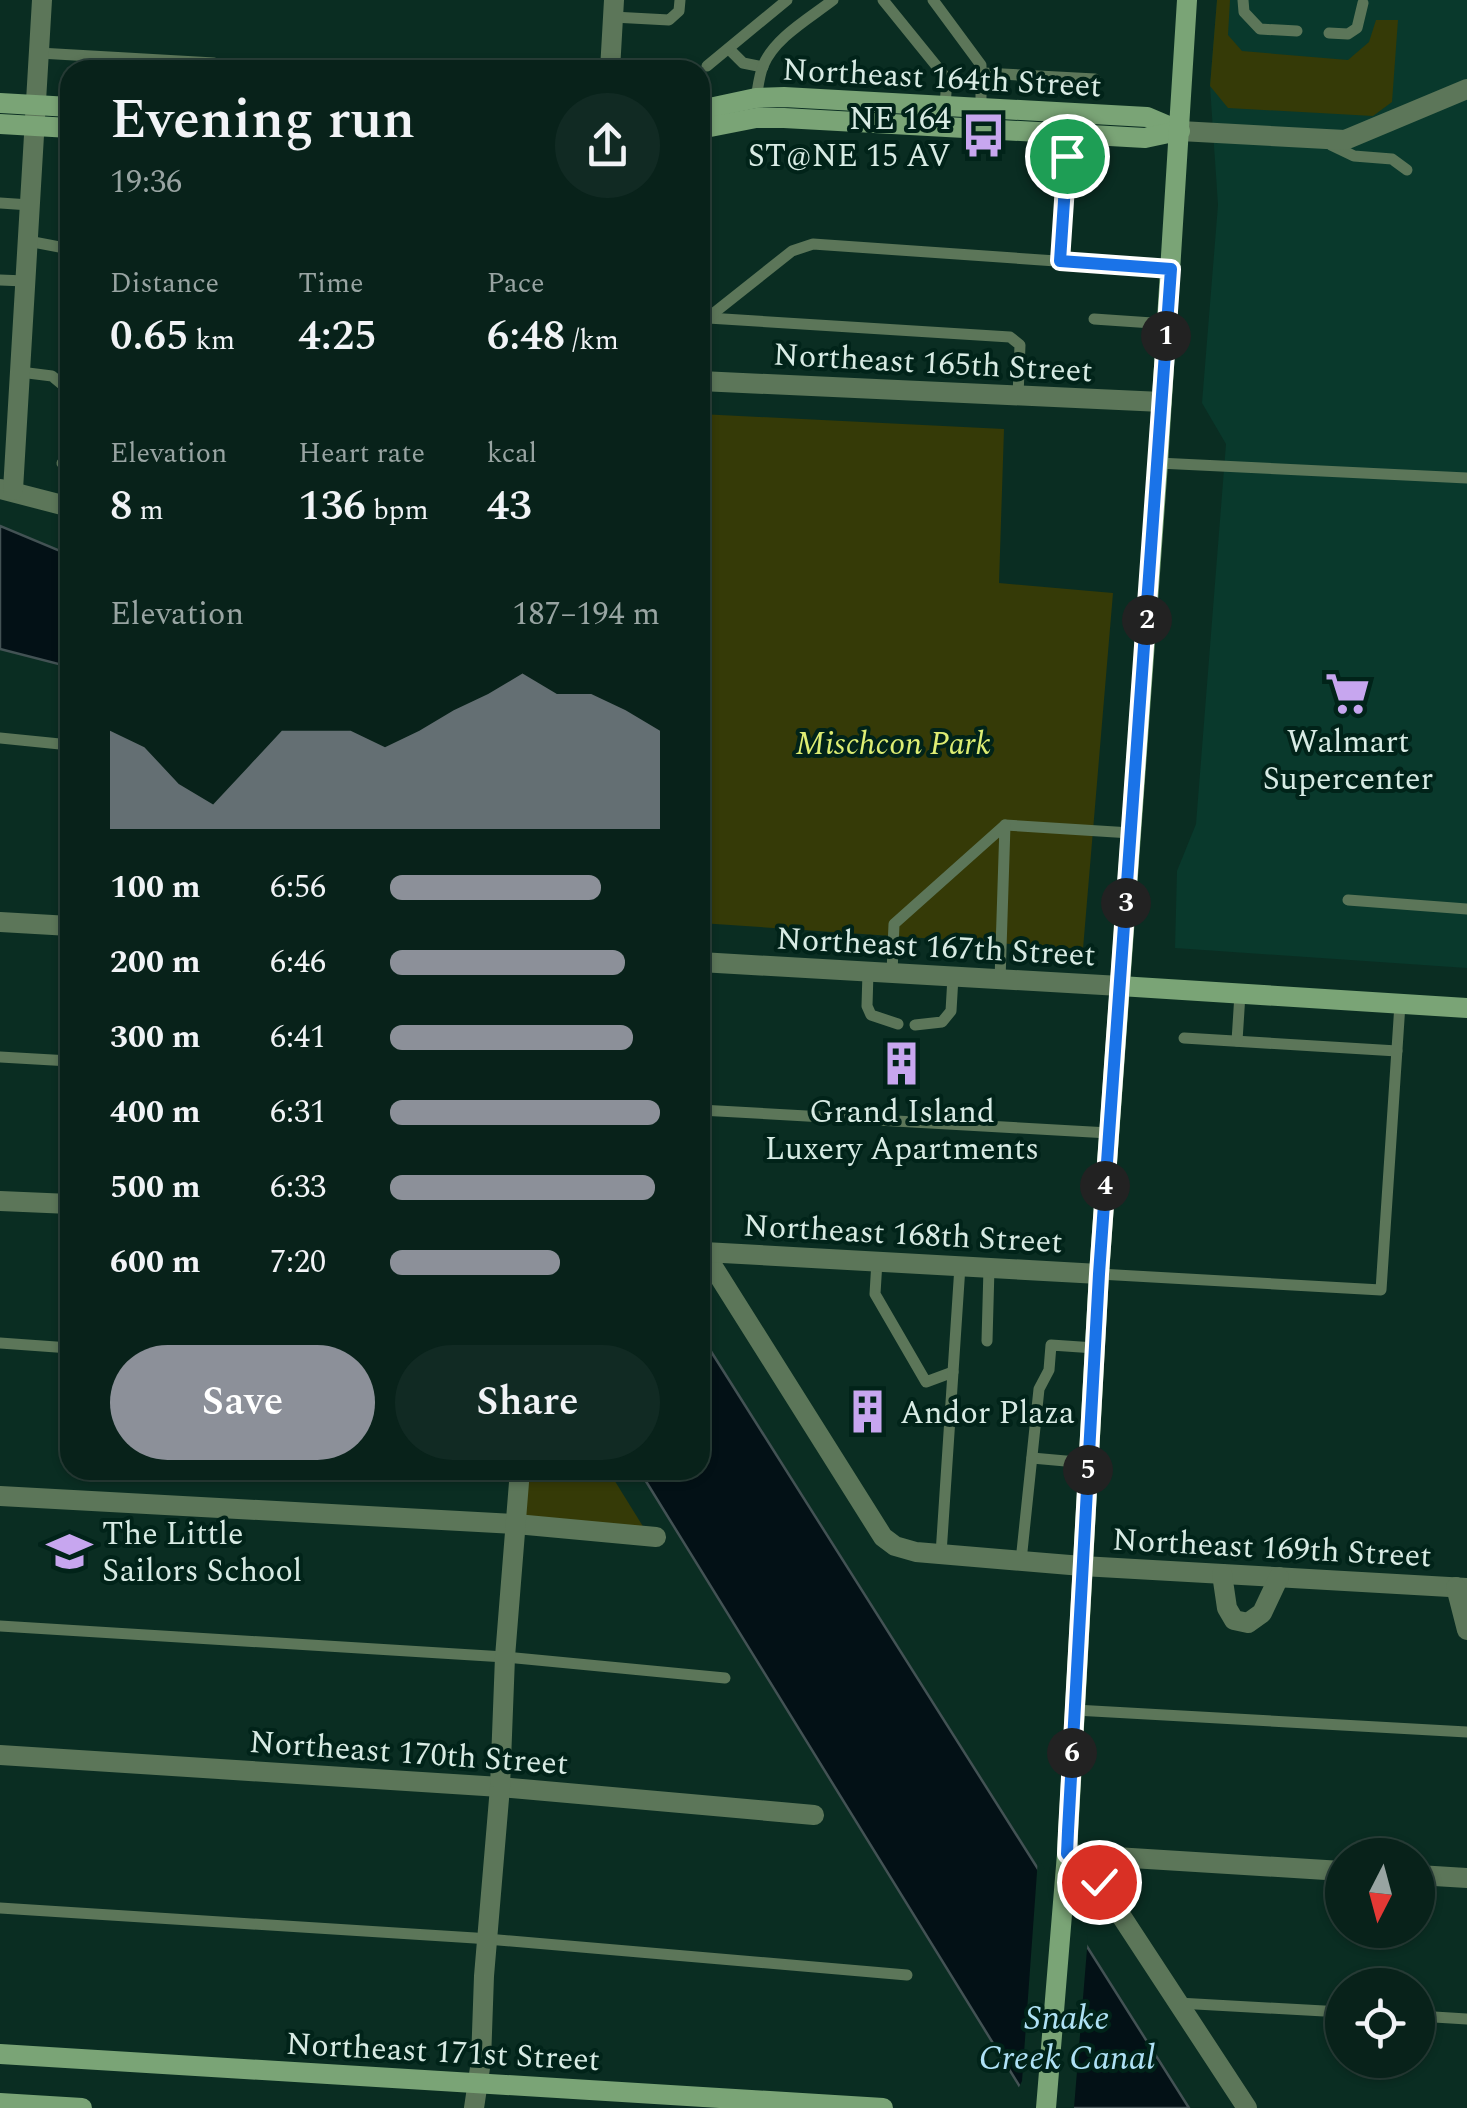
<!DOCTYPE html>
<html lang="en">
<head>
<meta charset="utf-8">
<style>
	:root { --surface:#08221a; --page:#112a23; --text:#f1f3f6; --muted:#98a4a2; --line:#293f39; --accent:#8c9099 }
	body { margin:0; font-family:Spectral,serif; background:var(--page); color:var(--text); height:100vh; display:flex; flex-direction:column; font-size:38px; white-space:nowrap }
	* { box-sizing:border-box; margin:0 }
	p { font-size:32px; color:var(--muted) }
	.icon { flex:none; width:55px; height:55px; fill:none; stroke:currentColor; stroke-width:2; stroke-linecap:round; stroke-linejoin:round }
	.map { position:relative; flex:1; overflow:hidden }
	.details { position:absolute; left:60px; top:60px; width:650px; height:1420px; display:flex; flex-direction:column; background:var(--surface); border-radius:30px; box-shadow:0 2px 8px #0004,0 0 0 2px var(--line) }
	.details>* { flex:none }
	.needle { width:65px; rotate:186deg }
	.fabs { position:absolute; left:1325px; top:1838px; display:grid; gap:20px }
	.fabs a { display:grid; place-items:center; width:110px; height:110px; border-radius:50%; background:var(--surface); box-shadow:0 2px 8px #0004,0 0 0 2px var(--line); font-size:50px }
	.pin { position:absolute; display:grid; place-items:center; width:85px; height:85px; color:#fff; margin:-42px; border:5px solid #fff; border-radius:50%; box-shadow:0 2px 10px #0007 }
	.km { position:absolute; width:50px; height:50px; margin:-25px; border-radius:50%; background:#222; color:#fff; font-size:28px; line-height:50px; text-align:center }
	.round { display:grid; place-items:center; flex:none; width:105px; height:105px; border-radius:52px; background:var(--page) }
	.head { display:flex; align-items:center; justify-content:space-between; height:170px; padding:0 50px }
	h1 { font-size:55px; font-weight:600; line-height:75px }
	.figures { display:grid; grid-template-columns:repeat(3,1fr); gap:15px; height:170px; padding:10px 50px }
	.figures div { display:grid; align-content:center }
	.figures b { font-size:42px; font-weight:600 }
	.figures small { font-size:28px; font-weight:400 }
	.figures p { font-size:28px }
	.chart { height:280px; padding:20px 50px }
	.chart p { display:flex; justify-content:space-between }
	.chart svg { width:100%; height:180px; margin-top:10px; fill:var(--accent); opacity:.7 }
	.action { display:flex; gap:20px; margin-top:auto; padding:20px 50px }
	.action a { flex:1; height:115px; border-radius:60px; background:var(--accent); color:#fff; font-size:40px; font-weight:600; line-height:115px; text-align:center }
	.action a+a { background:var(--page); color:var(--text) }
	ul { padding:0 50px; list-style:none; font-size:32px }
	li { display:grid; grid-template-columns:160px 120px 1fr; align-items:center; height:75px }
	li i { height:25px; border-radius:12px; background:var(--accent) }
	.map>svg:first-child { display:block }
	.built { fill:#09392c }
	.green { fill:#353a07 }
	.water { fill:#031116; stroke:#435254; stroke-width:2.5 }
	.pier { fill:#0a2d22 }
	.lines { fill:none; stroke-linecap:round; stroke-linejoin:round }
	.lane { stroke:#5c7659; stroke-width:11 }
	.street { stroke:#5c7659; stroke-width:20 }
	.secondary { stroke:#7aa476; stroke-width:20 }
	.route-casing { stroke:#fff; stroke-width:20 }
	.route { stroke:#1a73e8; stroke-width:12 }
	.labels { text-anchor:middle; stroke-width:8; stroke-linejoin:round; paint-order:stroke }
	.street-label { font-size:32px; fill:#d8ebe4; stroke:#012319 }
	.poi-label { font-size:32px; fill:#d8ebe4; stroke:#012319 }
	.park-label { font-size:32px; font-style:italic; fill:#deee73; stroke:#012319 }
	.water-label { font-size:35px; font-style:italic; fill:#afe2f6; stroke:#012319 }
</style>
</head>
<body>
<div class="map">
<svg width="1467" height="2108" viewBox="0 0 1467 2108">
	<rect width="100%" height="100%" fill="#0a2d22"/>
	<!-- built -->
	<polygon class="built" points="1217,0 1467,0 1467,968 1175,948 1177,871 1196,824 1226,444 1202,403 1218,205 1210,86"/>
	<!-- green -->
	<g class="green">
		<polygon points="1217,0 1230,0 1228,35 1242,51 1348,60 1369,42 1376,20 1398,20 1392,102 1373,116 1228,108 1210,86"/>
		<polygon points="700,414 1004,429 999,583 1113,593 1083,949 700,923"/>
		<polygon points="529,1470 608,1470 644,1528 525,1518"/>
	</g>
	<!-- water -->
	<g class="water">
		<polygon points="0,526 70,555 70,667 0,649"/>
		<polygon points="700,1334 1189,2108 1033,2108 639,1470 700,1470"/>
	</g>
	<!-- pier -->
	<polygon class="pier" points="1038,1858 1088,1937 1074,2108 1027,2108 1017,2091 1022,2081"/>
	<g class="lines">
		<!-- lane -->
		<g class="lane">
			<polyline points="883,0 947,79 945,106"/>
			<polyline points="933,0 981,65 981,108"/>
			<polyline points="1243,0 1244,12 1260,29 1297,31"/>
			<polyline points="613,17 669,20 679,11 680,0"/>
			<polyline points="1329,33 1348,34 1357,28 1363,3"/>
			<polyline points="729,49 743,63 763,67"/>
			<polyline points="39,53 214,63 221,70"/>
			<polyline points="707,66 787,0"/>
			<polyline points="983,73 1095,79"/>
			<path d="M756 98C758 88 759 76 763 66 774 38 810 18 833 0"/>
			<polyline points="1331,145 1354,156 1392,159 1407,170"/>
			<polyline points="0,203 30,205"/>
			<polyline points="28,241 70,249"/>
			<polyline points="1060,261 1068,134"/>
			<polyline points="0,280 25,281"/>
			<polyline points="708,318 1010,337 1020,345 1018,396"/>
			<polyline points="1094,319 1167,324"/>
			<polyline points="700,324 792,251 813,244 1171,269"/>
			<polyline points="20,372 52,376 70,391"/>
			<polyline points="62,463 70,473"/>
			<polyline points="1158,463 1467,478"/>
			<polyline points="0,738 70,745"/>
			<polyline points="1005,825 1131,833"/>
			<polyline points="1348,900 1467,909"/>
			<polyline points="868,972 867,1006 871,1015 898,1024"/>
			<polyline points="892,973 894,924 1005,825 1000,980"/>
			<polyline points="915,1025 942,1022 951,1011 953,977"/>
			<polyline points="1184,1038 1397,1051"/>
			<polyline points="1237,1041 1240,994"/>
			<polyline points="0,1057 70,1061"/>
			<polyline points="700,1110 1109,1133"/>
			<polyline points="877,1261 875,1294 926,1382 953,1372"/>
			<polyline points="1099,1274 1381,1290 1400,1004"/>
			<polyline points="987,1341 989,1268"/>
			<polyline points="0,1343 70,1348"/>
			<polyline points="1032,1458 1088,1463"/>
			<polyline points="941,1554 960,1266"/>
			<polyline points="1021,1561 1039,1389 1049,1370 1051,1345 1095,1348"/>
			<polyline points="0,1626 505,1657 725,1678"/>
			<polyline points="1075,1710 1467,1732"/>
			<polyline points="0,1908 475,1938 907,1975"/>
			<polyline points="1178,2003 1342,2012"/>
			<polyline points="1418,2016 1467,2019"/>
		</g>
		<!-- street -->
		<g class="street">
			<polyline points="610,70 614,0"/>
			<polyline points="1180,131 1345,140 1467,89"/>
			<polyline points="700,381 1162,402"/>
			<polyline points="0,489 70,507"/>
			<polyline points="13,490 42,0"/>
			<polyline points="0,922 70,926"/>
			<polyline points="700,962 1120,986"/>
			<polyline points="0,1201 70,1204"/>
			<polyline points="700,1246 883,1537 895,1546 916,1552 1082,1566 1467,1588"/>
			<polyline points="704,1252 1099,1274"/>
			<polyline points="0,1496 516,1524 656,1537"/>
			<polyline points="1222,1574 1227,1608 1234,1620 1248,1623 1262,1613 1279,1577"/>
			<polyline points="1456,1587 1467,1630"/>
			<polyline points="0,1755 500,1787 814,1815"/>
			<polyline points="1067,1854 1099,1882 1247,2108"/>
			<polyline points="1067,1854 1342,1871"/>
			<polyline points="1418,1875 1467,1878"/>
			<polyline points="474,2108 481,2061 484,1976 500,1787 505,1657 520,1470"/>
		</g>
		<!-- secondary -->
		<g class="secondary">
			<polyline points="0,103 70,107"/>
			<polyline points="700,110 756,98 784,97 1147,117 1180,131"/>
			<polyline points="0,124 70,128"/>
			<polyline points="700,129 756,118 784,118 1145,138 1178,131"/>
			<polyline points="1120,986 1467,1008"/>
			<polyline points="0,2054 883,2108"/>
			<polyline points="0,2103 82,2108"/>
			<polyline points="1046,2108 1067,1854 1099,1274 1158,463 1187,0"/>
		</g>
	</g>
	<g class="lines">
		<defs>
			<polyline id="route" points="1067,156 1060,261 1171,269 1099,1274 1068,1831 1067,1854 1099,1882"/>
		</defs>
		<!-- route casing -->
		<use href="#route" class="route-casing"/>
		<!-- route -->
		<use href="#route" class="route"/>
	</g>
	<!-- icons -->
	<defs>
		<symbol id="bus-bare" viewBox="-9 -9 18 18"><path d="M-5-6H5V4H4V6H2V4H-2V6H-4V4H-5ZM-3.5-4V0h7V-4ZM-3.5 1.2v1.5H-2V1.2ZM2 1.2v1.5H3.5V1.2Z" fill="#c7a6ef" stroke="#012319" stroke-width="2.5" paint-order="stroke"/></symbol>
		<symbol id="supermarket-bare" viewBox="-9 -9 18 18"><path d="M-6-5.5h2.5l.6 2H6L4.5 2H-2.5L-4.4-4H-6ZM-1.5 3.2a1.3 1.3 0 1 0 .1 0ZM3 3.2a1.3 1.3 0 1 0 .1 0Z" fill="#c7a6ef" stroke="#012319" stroke-width="2.5" paint-order="stroke"/></symbol>
		<symbol id="building-bare" viewBox="-9 -9 18 18"><path d="M-4-6H4V6H1V3H-1V6H-4ZM-2.5-4.3h1.7v1.8h-1.7ZM.8-4.3h1.7v1.8H.8ZM-2.5-1h1.7V.8h-1.7ZM.8-1h1.7V.8H.8Z" fill="#c7a6ef" stroke="#012319" stroke-width="2.5" paint-order="stroke"/></symbol>
		<symbol id="school-bare" viewBox="-9 -9 18 18"><path d="M0-5L7-2L0 1L-7-2ZM-4 1L0 2.5L4 1V4Q0 6-4 4Z" fill="#c7a6ef" stroke="#012319" stroke-width="2.5" paint-order="stroke"/></symbol>
	</defs>
	<g fill-rule="evenodd">
		<use href="#bus-bare" x="952" y="104" width="63" height="63"/>
		<use href="#supermarket-bare" x="1316" y="662" width="63" height="63"/>
		<use href="#building-bare" x="870" y="1032" width="63" height="63"/>
		<use href="#building-bare" x="836" y="1380" width="63" height="63"/>
		<use href="#school-bare" x="38" y="1520" width="63" height="63"/>
	</g>
	<g class="labels">
		<!-- street labels -->
		<g class="street-label">
			<text transform="translate(942 77) rotate(3)" y="11">Northeast 164th Street</text>
			<text transform="translate(933 362) rotate(3)" y="11">Northeast 165th Street</text>
			<text transform="translate(936 946) rotate(3)" y="11">Northeast 167th Street</text>
			<text transform="translate(903 1233) rotate(3)" y="11">Northeast 168th Street</text>
			<text transform="translate(1272 1547) rotate(3)" y="11">Northeast 169th Street</text>
			<text transform="translate(409 1752) rotate(4)" y="11">Northeast 170th Street</text>
			<text transform="translate(443 2051) rotate(3)" y="11">Northeast 171st Street</text>
		</g>
		<!-- poi labels -->
		<g class="poi-label">
			<text x="951" y="129" text-anchor="end">NE 164<tspan x="951" dy="37">ST@NE 15 AV</tspan></text>
			<text x="1348" y="752">Walmart<tspan x="1348" dy="37">Supercenter</tspan></text>
			<text x="902" y="1122">Grand Island<tspan x="902" dy="37">Luxery Apartments</tspan></text>
			<text x="900" y="1423" text-anchor="start">Andor Plaza</text>
			<text x="102" y="1544" text-anchor="start">The Little<tspan x="102" dy="37">Sailors School</tspan></text>
		</g>
		<!-- park labels -->
		<g class="park-label">
			<text x="893" y="754">Mischcon Park</text>
		</g>
		<!-- water labels -->
		<g class="water-label">
			<text x="1067" y="2029">Snake<tspan x="1067" dy="40">Creek Canal</tspan></text>
		</g>
	</g>
</svg>
<div class="fabs">
<a><svg class="needle" viewBox="-14 -14 28 28"><path d="M0-13l5 13h-10z" fill="#e53935"/><path d="M0 13l5-13h-10z" fill="#98a4a2"/></svg></a>
<a><svg class="icon" aria-label="locate" viewBox="0 0 24 24"><circle cx="12" cy="12" r="6"/><path d="M12 2v4M12 18v4M2 12h4M18 12h4"/></svg></a>
</div>
<div class="pin" style="left:1067px;top:156px;background:#1e9e55"><svg class="icon" aria-label="arrive" viewBox="0 0 24 24"><path d="M6 21V4h12l-3 4 3 4H6"/></svg></div>
<div class="pin" style="left:1099px;top:1882px;background:#d93025"><svg class="icon" aria-label="check" viewBox="0 0 24 24"><path d="M5 12l5 5 9-10"/></svg></div>
<b class="km" style="left:1166px;top:336px">1</b>
<b class="km" style="left:1147px;top:620px">2</b>
<b class="km" style="left:1126px;top:903px">3</b>
<b class="km" style="left:1105px;top:1186px">4</b>
<b class="km" style="left:1088px;top:1470px">5</b>
<b class="km" style="left:1072px;top:1753px">6</b>
<section class="details">
<div class="head"><div><h1>Evening run</h1><p>19:36</p></div><a class="round"><svg class="icon" aria-label="share" viewBox="0 0 24 24"><path d="M12 15V3M7 8l5-5 5 5M5 13v7h14v-7"/></svg></a></div>
<div class="figures">
<div><p>Distance</p><b>0.65<small> km</small></b></div>
<div><p>Time</p><b>4:25</b></div>
<div><p>Pace</p><b>6:48<small> /km</small></b></div>
</div>
<div class="figures">
<div><p>Elevation</p><b>8<small> m</small></b></div>
<div><p>Heart rate</p><b>136<small> bpm</small></b></div>
<div><p>kcal</p><b>43</b></div>
</div>
<div class="chart"><p><span>Elevation</span>187–194 m</p>
<svg viewBox="0 0 160 44" preserveAspectRatio="none"><path d="M0 44V20L10 24L20 33L30 38L40 29L50 20L60 20L70 20L80 24L90 20L100 15L110 11L120 6L130 11L140 11L150 15L160 20V44z"/></svg>
</div>
<ul>
<li><b>100 m</b>6:56<i style="width:78%"></i></li>
<li><b>200 m</b>6:46<i style="width:87%"></i></li>
<li><b>300 m</b>6:41<i style="width:90%"></i></li>
<li><b>400 m</b>6:31<i style="width:100%"></i></li>
<li><b>500 m</b>6:33<i style="width:98%"></i></li>
<li><b>600 m</b>7:20<i style="width:63%"></i></li>
</ul>
<div class="action"><a>Save</a><a>Share</a></div>
</section>
</div>
</body>
</html>
